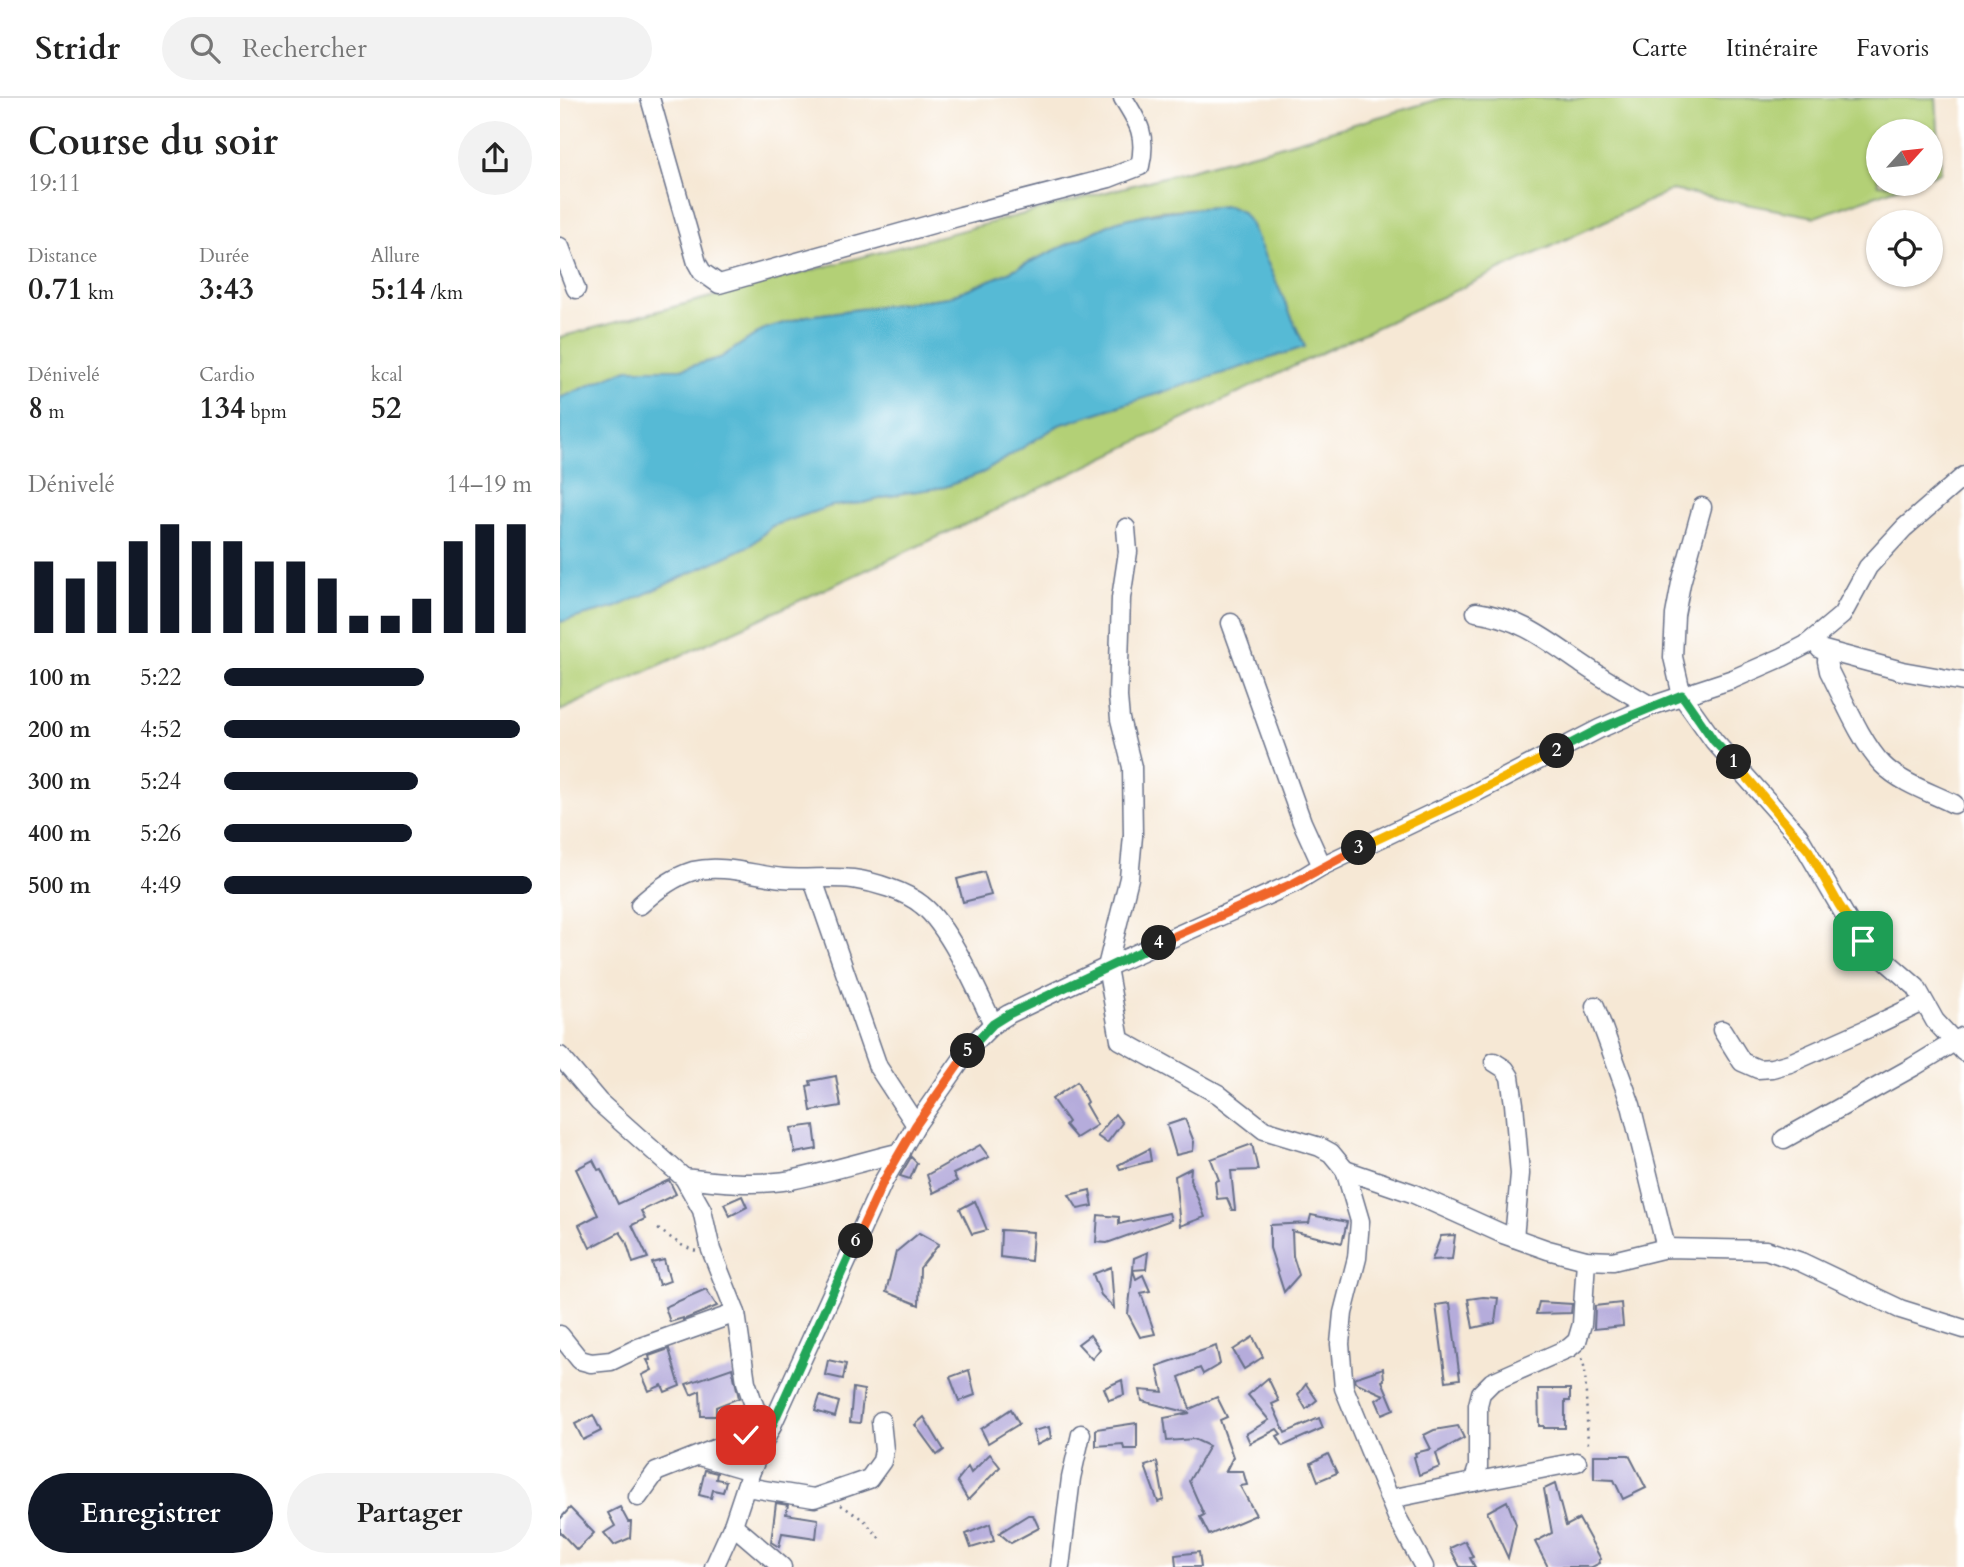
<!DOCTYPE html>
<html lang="fr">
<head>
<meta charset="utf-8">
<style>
	:root { --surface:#fff; --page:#f2f2f2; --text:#222; --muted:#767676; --line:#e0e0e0; --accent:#111827 }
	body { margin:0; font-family:Cardo,serif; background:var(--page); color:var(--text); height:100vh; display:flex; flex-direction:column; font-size:26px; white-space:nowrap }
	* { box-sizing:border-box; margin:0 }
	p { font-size:23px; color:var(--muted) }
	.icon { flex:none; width:38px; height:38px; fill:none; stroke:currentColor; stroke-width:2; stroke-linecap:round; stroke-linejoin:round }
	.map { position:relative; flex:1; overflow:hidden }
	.panel { display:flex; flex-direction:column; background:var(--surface); width:560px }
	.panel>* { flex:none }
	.needle { width:46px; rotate:63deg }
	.buttons { position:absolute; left:1306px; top:21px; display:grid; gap:14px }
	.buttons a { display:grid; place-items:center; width:77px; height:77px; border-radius:50%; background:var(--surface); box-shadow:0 2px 5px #0004; font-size:35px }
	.pin { position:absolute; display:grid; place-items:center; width:60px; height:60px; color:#fff; margin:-30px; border-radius:14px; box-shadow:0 4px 10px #0006 }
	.km { position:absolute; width:35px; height:35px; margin:-18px; border-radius:50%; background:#222; color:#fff; font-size:19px; line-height:35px; text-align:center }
	.round { display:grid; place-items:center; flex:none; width:74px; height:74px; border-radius:37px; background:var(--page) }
	.summary { display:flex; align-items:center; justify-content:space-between; height:119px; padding:0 28px }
	h1 { font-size:38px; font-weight:700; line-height:52px }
	.stats { display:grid; grid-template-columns:repeat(3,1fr); gap:10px; height:119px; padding:7px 28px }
	.stats div { display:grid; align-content:center }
	.stats b { font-size:30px; font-weight:700 }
	.stats small { font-size:19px; font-weight:400 }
	.stats p { font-size:19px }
	.chart { height:196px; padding:14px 28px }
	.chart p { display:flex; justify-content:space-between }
	.chart svg { width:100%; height:126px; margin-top:7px; stroke:var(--accent); stroke-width:6 }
	.cta { display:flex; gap:14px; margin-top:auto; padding:14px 28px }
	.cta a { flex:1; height:80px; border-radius:42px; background:var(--accent); color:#fff; font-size:28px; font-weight:700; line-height:80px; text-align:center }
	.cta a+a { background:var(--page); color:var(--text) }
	ul { padding:0 28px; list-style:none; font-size:23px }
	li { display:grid; grid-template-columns:112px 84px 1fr; align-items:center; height:52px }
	li i { height:18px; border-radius:9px; background:var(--accent) }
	header { display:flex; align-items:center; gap:42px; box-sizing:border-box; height:98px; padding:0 35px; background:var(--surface); border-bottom:2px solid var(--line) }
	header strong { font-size:33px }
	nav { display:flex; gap:38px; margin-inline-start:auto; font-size:24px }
	.search { width:490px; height:63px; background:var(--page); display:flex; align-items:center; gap:18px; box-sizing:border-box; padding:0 24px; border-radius:38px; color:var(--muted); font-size:26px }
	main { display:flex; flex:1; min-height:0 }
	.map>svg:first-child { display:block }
	.green { fill:#b3d076; stroke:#67806a; stroke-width:2 }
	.water { fill:#57bad5; stroke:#39749a; stroke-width:2 }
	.building { fill:#b5acdb }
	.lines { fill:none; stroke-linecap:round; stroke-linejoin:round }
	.minor-casing { stroke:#687088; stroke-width:21 }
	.path { stroke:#687088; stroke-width:2.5; stroke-dasharray:2 5; stroke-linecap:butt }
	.minor { stroke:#fff; stroke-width:18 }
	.split-1-casing { stroke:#fff; stroke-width:14 }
	.split-2-casing { stroke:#fff; stroke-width:14 }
	.split-3-casing { stroke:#fff; stroke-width:14 }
	.split-4-casing { stroke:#fff; stroke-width:14 }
	.split-5-casing { stroke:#fff; stroke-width:14 }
	.split-6-casing { stroke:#fff; stroke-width:14 }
	.split-7-casing { stroke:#fff; stroke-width:14 }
	.split-1 { stroke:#f5b400; stroke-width:9 }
	.split-2 { stroke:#22a559; stroke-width:9 }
	.split-3 { stroke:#f5b400; stroke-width:9 }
	.split-4 { stroke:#f0652b; stroke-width:9 }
	.split-5 { stroke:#22a559; stroke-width:9 }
	.split-6 { stroke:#f0652b; stroke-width:9 }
	.split-7 { stroke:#22a559; stroke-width:9 }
</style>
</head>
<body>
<header>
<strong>Stridr</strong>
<div class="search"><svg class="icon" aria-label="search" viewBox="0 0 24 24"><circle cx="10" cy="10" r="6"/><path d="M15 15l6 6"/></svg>Rechercher</div>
<nav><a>Carte</a><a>Itinéraire</a><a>Favoris</a></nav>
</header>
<main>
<section class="panel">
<div class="summary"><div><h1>Course du soir</h1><p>19:11</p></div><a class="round"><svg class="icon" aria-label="share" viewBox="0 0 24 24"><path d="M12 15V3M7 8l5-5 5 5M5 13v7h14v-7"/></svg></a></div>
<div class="stats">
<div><p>Distance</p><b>0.71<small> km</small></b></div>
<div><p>Durée</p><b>3:43</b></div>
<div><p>Allure</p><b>5:14<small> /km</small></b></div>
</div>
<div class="stats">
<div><p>Dénivelé</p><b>8<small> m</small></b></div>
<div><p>Cardio</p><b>134<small> bpm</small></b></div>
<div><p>kcal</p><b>52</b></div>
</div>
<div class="chart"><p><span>Dénivelé</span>14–19 m</p>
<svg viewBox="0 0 160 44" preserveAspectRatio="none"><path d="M5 44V19M15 44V25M25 44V19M35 44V12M45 44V6M55 44V12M65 44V12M75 44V19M85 44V19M95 44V25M105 44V38M115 44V38M125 44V32M135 44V12M145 44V6M155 44V6"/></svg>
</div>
<ul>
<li><b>100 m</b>5:22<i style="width:65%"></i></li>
<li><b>200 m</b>4:52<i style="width:96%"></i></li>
<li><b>300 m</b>5:24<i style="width:63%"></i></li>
<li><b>400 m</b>5:26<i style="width:61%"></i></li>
<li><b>500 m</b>4:49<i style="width:100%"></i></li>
</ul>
<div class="cta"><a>Enregistrer</a><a>Partager</a></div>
</section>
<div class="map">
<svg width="1404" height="1469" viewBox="0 0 1404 1469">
	<rect width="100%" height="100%" fill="#fff"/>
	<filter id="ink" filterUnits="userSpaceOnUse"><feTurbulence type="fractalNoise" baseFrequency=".0143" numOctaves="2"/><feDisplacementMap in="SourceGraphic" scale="14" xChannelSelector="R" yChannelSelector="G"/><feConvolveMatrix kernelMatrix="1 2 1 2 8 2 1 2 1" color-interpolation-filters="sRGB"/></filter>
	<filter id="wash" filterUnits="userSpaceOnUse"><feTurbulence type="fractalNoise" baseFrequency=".00686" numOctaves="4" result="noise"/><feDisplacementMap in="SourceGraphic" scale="28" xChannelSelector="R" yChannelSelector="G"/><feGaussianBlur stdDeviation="1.57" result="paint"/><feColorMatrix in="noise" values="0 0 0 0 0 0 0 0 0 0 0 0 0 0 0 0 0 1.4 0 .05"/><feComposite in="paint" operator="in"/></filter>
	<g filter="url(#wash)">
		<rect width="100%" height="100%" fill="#f6e8d5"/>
		<!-- green -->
		<polygon class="green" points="883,0 1376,0 1381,74 1370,78 1370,33 1318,33 1318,86 1348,86 1255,119 1112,92 759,256 419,420 0,613 0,524 57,509 191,447 212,428 271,408 303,405 344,395 385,389 424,374 499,327 745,249 682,114 668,108 597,113 555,124 440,178 388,199 247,218 204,231 160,260 121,271 68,271 0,300 0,239 709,51"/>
		<!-- water -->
		<path class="water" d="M668 108 682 114 690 125 745 249 499 327 424 374 385 389 344 395 303 405 271 408 212 428 191 447 57 509 0 524V300L68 271H121L160 260 204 231 247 218 388 199 440 178 555 124C592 113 629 111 668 108Z"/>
		<g id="blocks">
			<!-- building -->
			<g class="building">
				<polygon points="424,774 431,797 403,804 397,781"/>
				<polygon points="276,978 281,1008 251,1013 247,988 251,987 250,983"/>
				<polygon points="517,984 527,1004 525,1006 537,1027 516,1040 505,1027 508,1024 492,1001"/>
				<polygon points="555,1016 562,1025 547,1045 537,1038"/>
				<polygon points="625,1021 634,1044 633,1053 616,1057 607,1027"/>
				<polygon points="254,1027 257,1051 235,1055 231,1030"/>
				<polygon points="692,1046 698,1072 671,1073 675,1112 672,1112 667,1100 657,1101 655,1083 659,1082 651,1061"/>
				<polygon points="420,1047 429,1059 393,1076 397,1083 373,1095 367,1077"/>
				<polygon points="589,1051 591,1063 560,1071 558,1067"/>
				<polygon points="351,1059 357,1065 350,1081 340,1078"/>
				<polygon points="33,1062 38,1072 41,1071 58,1106 109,1082 116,1096 81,1113 85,1121 72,1127 88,1160 73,1165 66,1143 60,1134 30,1150 19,1127 38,1117 16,1071"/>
				<polygon points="631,1070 630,1081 645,1119 620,1128 615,1078"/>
				<polygon points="530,1092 533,1108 518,1111 509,1097"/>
				<polygon points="182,1098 187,1109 170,1118 164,1106"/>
				<polygon points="415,1103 427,1132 412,1136 400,1111"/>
				<polygon points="609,1115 611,1122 547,1145 536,1144 538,1117 559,1119 559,1126"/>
				<polygon points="751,1117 787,1124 782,1145 732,1133 733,1158 739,1177 724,1194 710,1150 710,1127 749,1125"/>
				<polygon points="441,1132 473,1134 471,1163 440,1159"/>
				<polygon points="359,1135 379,1146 360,1170 359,1207 326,1194 336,1154"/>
				<polygon points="895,1137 892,1161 872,1162 881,1138"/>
				<polygon points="588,1154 586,1171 573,1172 574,1160"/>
				<polygon points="104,1162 110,1183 99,1187 92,1165"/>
				<polygon points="551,1169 554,1210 541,1197 533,1176"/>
				<polygon points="573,1172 576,1181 583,1177 590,1193 581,1195 595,1236 580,1239 568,1216"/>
				<polygon points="146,1191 157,1208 123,1222 123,1220 110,1224 105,1209"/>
				<polygon points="923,1199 938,1200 935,1225 913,1230 908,1201"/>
				<polygon points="979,1204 1012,1206 1011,1215 976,1216"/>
				<polygon points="890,1205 900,1281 886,1283 876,1207"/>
				<polygon points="1061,1205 1063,1228 1034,1231 1035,1208"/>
				<polygon points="530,1237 540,1251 532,1261 518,1246"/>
				<polygon points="693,1239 703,1259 684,1271 673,1252"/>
				<polygon points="656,1248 660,1266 643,1276 640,1270 619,1279 630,1311 657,1299 667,1319 660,1322 673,1359 666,1373 683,1373 687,1387 680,1388 696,1417 649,1437 640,1419 644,1417 629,1383 649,1348 634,1341 607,1343 604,1320 630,1315 582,1303 580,1292 603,1294 597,1268"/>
				<polygon points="109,1251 120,1288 105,1294 102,1287 89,1293 82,1277 92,1272 87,1262 90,1262 89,1258"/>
				<polygon points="268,1262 286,1266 283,1281 265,1277"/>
				<polygon points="172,1270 179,1300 156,1309 156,1318 141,1318 140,1293 131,1297 126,1286"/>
				<polygon points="823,1270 824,1282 822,1283 834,1311 822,1316 816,1302 824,1297 795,1284 794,1280"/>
				<polygon points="409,1272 415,1297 399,1303 390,1279"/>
				<polygon points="708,1280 719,1303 712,1306 725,1335 759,1320 763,1330 723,1348 717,1338 721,1336 717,1331 690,1345 686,1336 709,1322 688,1297"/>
				<polygon points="562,1282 564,1297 549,1302 544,1290"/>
				<polygon points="746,1286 757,1302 746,1311 738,1297"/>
				<polygon points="293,1290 304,1292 300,1325 290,1324"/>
				<polygon points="978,1291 1010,1291 1010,1303 1005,1303 1005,1330 984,1330 984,1328 979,1328"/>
				<polygon points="260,1298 279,1304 275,1319 255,1313"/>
				<polygon points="451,1311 459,1326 428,1345 421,1331"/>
				<polygon points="33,1317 41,1333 23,1342 15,1326"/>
				<polygon points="364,1319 384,1352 377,1357 355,1327"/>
				<polygon points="577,1325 577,1351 564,1351 563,1346 536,1348 536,1331"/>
				<polygon points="898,1328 904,1340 876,1355 880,1369 859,1377 854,1359 856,1358 855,1355 871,1351 864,1337 874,1332"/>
				<polygon points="489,1329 491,1340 477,1347 473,1333"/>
				<polygon points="430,1356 440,1369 408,1402 397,1383 408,1369 411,1375"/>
				<polygon points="768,1356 777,1375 758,1383 751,1365"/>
				<polygon points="1034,1357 1069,1357 1086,1390 1063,1401 1054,1382 1034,1381"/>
				<polygon points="597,1364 604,1402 598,1404 585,1368"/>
				<polygon points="145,1372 157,1375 156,1381 166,1383 163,1394 153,1392 151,1400 139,1397"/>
				<polygon points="995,1386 1006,1428 1019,1421 1041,1461 1039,1462 1040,1465 1032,1469 988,1469 975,1444 992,1435 984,1391"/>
				<polygon points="947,1403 956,1426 948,1460 927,1414"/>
				<polygon points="216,1405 228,1407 226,1416 258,1421 256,1440 222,1435 219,1449 211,1444"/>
				<polygon points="60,1409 68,1424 71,1424 70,1440 54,1447 44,1435 55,1428 48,1415"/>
				<polygon points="10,1410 34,1435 17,1452 0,1434 0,1421"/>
				<polygon points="468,1417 473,1417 479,1430 451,1445 439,1435"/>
				<polygon points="430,1426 434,1443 411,1450 406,1436"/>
				<polygon points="905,1443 913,1459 910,1460 915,1469 900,1469 890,1450"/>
				<polygon points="639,1454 641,1469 616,1469 615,1457"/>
			</g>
		</g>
	</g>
	<g filter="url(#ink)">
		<use href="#blocks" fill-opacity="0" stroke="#687088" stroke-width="2"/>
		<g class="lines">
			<defs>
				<g id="minor">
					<path d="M90 0 137 165 142 174 159 186 401 118 549 80 580 68C587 38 579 25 563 0"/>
					<polyline points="0,149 16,191"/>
					<polyline points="1142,409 1121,485 1115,517 1113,559 1122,598 1154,643 1238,737 1293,831 1303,843 1356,889 1375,923 1404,954"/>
					<path d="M916 514C960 520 987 542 1022 566 1044 581 1068 595 1091 608"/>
					<polyline points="671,525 742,724 762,768"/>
					<polyline points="1260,551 1342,573 1404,584"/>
					<path d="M1268 554 1267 563 1269 573C1283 600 1302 646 1323 667 1341 685 1372 695 1394 706"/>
					<polyline points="253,782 318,969 356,1027"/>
					<path d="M80 807C95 793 113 779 133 773 163 766 193 777 223 780 246 782 270 778 293 781 314 784 345 793 362 807 389 828 418 894 433 926"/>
					<polyline points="547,869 560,942 658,996 704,1032 760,1049 771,1055 785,1072 800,1123 797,1160 783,1215 780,1246 784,1290 837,1419 864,1469"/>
					<polyline points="547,869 569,780 573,738 572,669 560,621 558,599 561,500 568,454 566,430"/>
					<polyline points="1035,908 1071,1007 1106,1150"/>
					<polyline points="1162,932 1182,964 1198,971 1212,970 1230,965 1309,930 1363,904"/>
					<polyline points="0,958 39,1004 124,1080 142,1112 151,1152 176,1215 186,1284 195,1310 211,1330"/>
					<polyline points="934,964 945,971 950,979 954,1006 960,1076 954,1140"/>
					<polyline points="1224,1041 1353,969 1404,938"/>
					<polyline points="785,1072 852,1095 943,1136 988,1152 1026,1162 1053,1163 1106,1150 1206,1152 1241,1164 1340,1211 1404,1231"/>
					<path d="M124 1080C159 1084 196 1088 231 1082 268 1074 305 1063 341 1054"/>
					<polyline points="0,1237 20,1262 31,1265 51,1263 78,1250 176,1215"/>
					<polyline points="139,1358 191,1373"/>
					<polyline points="913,1384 1017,1364"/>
					<polyline points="186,1389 254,1400 309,1381 322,1363 324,1352 321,1323"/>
					<polyline points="78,1399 96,1374 162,1348 207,1325"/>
					<polyline points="830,1401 913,1384 918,1369 918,1307 921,1295 932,1284 1009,1250 1017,1243 1022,1226 1026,1162"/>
					<polyline points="173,1427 222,1469"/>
					<polyline points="154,1469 173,1427 191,1373 323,1084 356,1027 412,947 433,926 449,916 547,869 734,785 762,768 909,698 1039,631 1091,608 1173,581 1223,559 1246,547 1282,517 1308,469 1344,430 1404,378"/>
					<polyline points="500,1469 511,1380 521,1336"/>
				</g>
			</defs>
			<!-- minor casing -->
			<use href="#minor" class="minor-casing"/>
			<!-- path -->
			<g class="path">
				<polyline points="98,1131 123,1148 136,1153"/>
				<polyline points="1022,1260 1025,1272 1028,1347"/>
				<polyline points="281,1407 305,1423 321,1442"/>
			</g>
			<!-- minor -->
			<use href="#minor" class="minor"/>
		</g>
	</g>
	<g class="lines" filter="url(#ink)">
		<defs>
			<polyline id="split-1" points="1174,664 1249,753 1279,807 1303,843"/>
			<polyline id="split-2" points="997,653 1039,631 1122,597 1154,643 1174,664"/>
			<polyline id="split-3" points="799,750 909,698 997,653"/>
			<polyline id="split-4" points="599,845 734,785 799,750"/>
			<polyline id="split-5" points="408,953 433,926 449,916 599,845"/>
			<polyline id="split-6" points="296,1143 323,1084 356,1027 408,953"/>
			<polyline id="split-7" points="186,1337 207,1325 211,1330 296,1143"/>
		</defs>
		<!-- split-1 casing -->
		<use href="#split-1" class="split-1-casing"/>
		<!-- split-2 casing -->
		<use href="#split-2" class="split-2-casing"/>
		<!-- split-3 casing -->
		<use href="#split-3" class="split-3-casing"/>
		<!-- split-4 casing -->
		<use href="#split-4" class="split-4-casing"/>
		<!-- split-5 casing -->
		<use href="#split-5" class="split-5-casing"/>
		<!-- split-6 casing -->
		<use href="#split-6" class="split-6-casing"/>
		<!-- split-7 casing -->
		<use href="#split-7" class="split-7-casing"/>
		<!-- split-1 -->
		<use href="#split-1" class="split-1"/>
		<!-- split-2 -->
		<use href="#split-2" class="split-2"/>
		<!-- split-3 -->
		<use href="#split-3" class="split-3"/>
		<!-- split-4 -->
		<use href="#split-4" class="split-4"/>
		<!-- split-5 -->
		<use href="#split-5" class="split-5"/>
		<!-- split-6 -->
		<use href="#split-6" class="split-6"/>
		<!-- split-7 -->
		<use href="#split-7" class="split-7"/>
	</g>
</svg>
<div class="buttons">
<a><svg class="needle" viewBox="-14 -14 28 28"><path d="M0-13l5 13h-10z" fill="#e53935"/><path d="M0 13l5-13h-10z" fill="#767676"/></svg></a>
<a><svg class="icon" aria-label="locate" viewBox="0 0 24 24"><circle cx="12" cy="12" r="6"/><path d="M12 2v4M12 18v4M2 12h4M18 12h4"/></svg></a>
</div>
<div class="pin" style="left:1303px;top:843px;background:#1e9e55"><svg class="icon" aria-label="arrive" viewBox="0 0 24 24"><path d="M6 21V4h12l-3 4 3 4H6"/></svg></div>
<div class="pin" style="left:186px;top:1337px;background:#d93025"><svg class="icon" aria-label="check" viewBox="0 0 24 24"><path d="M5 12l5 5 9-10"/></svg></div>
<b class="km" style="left:1174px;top:664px">1</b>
<b class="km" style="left:997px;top:653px">2</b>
<b class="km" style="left:799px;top:750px">3</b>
<b class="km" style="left:599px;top:845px">4</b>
<b class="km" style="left:408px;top:953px">5</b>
<b class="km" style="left:296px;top:1143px">6</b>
</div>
</main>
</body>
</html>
